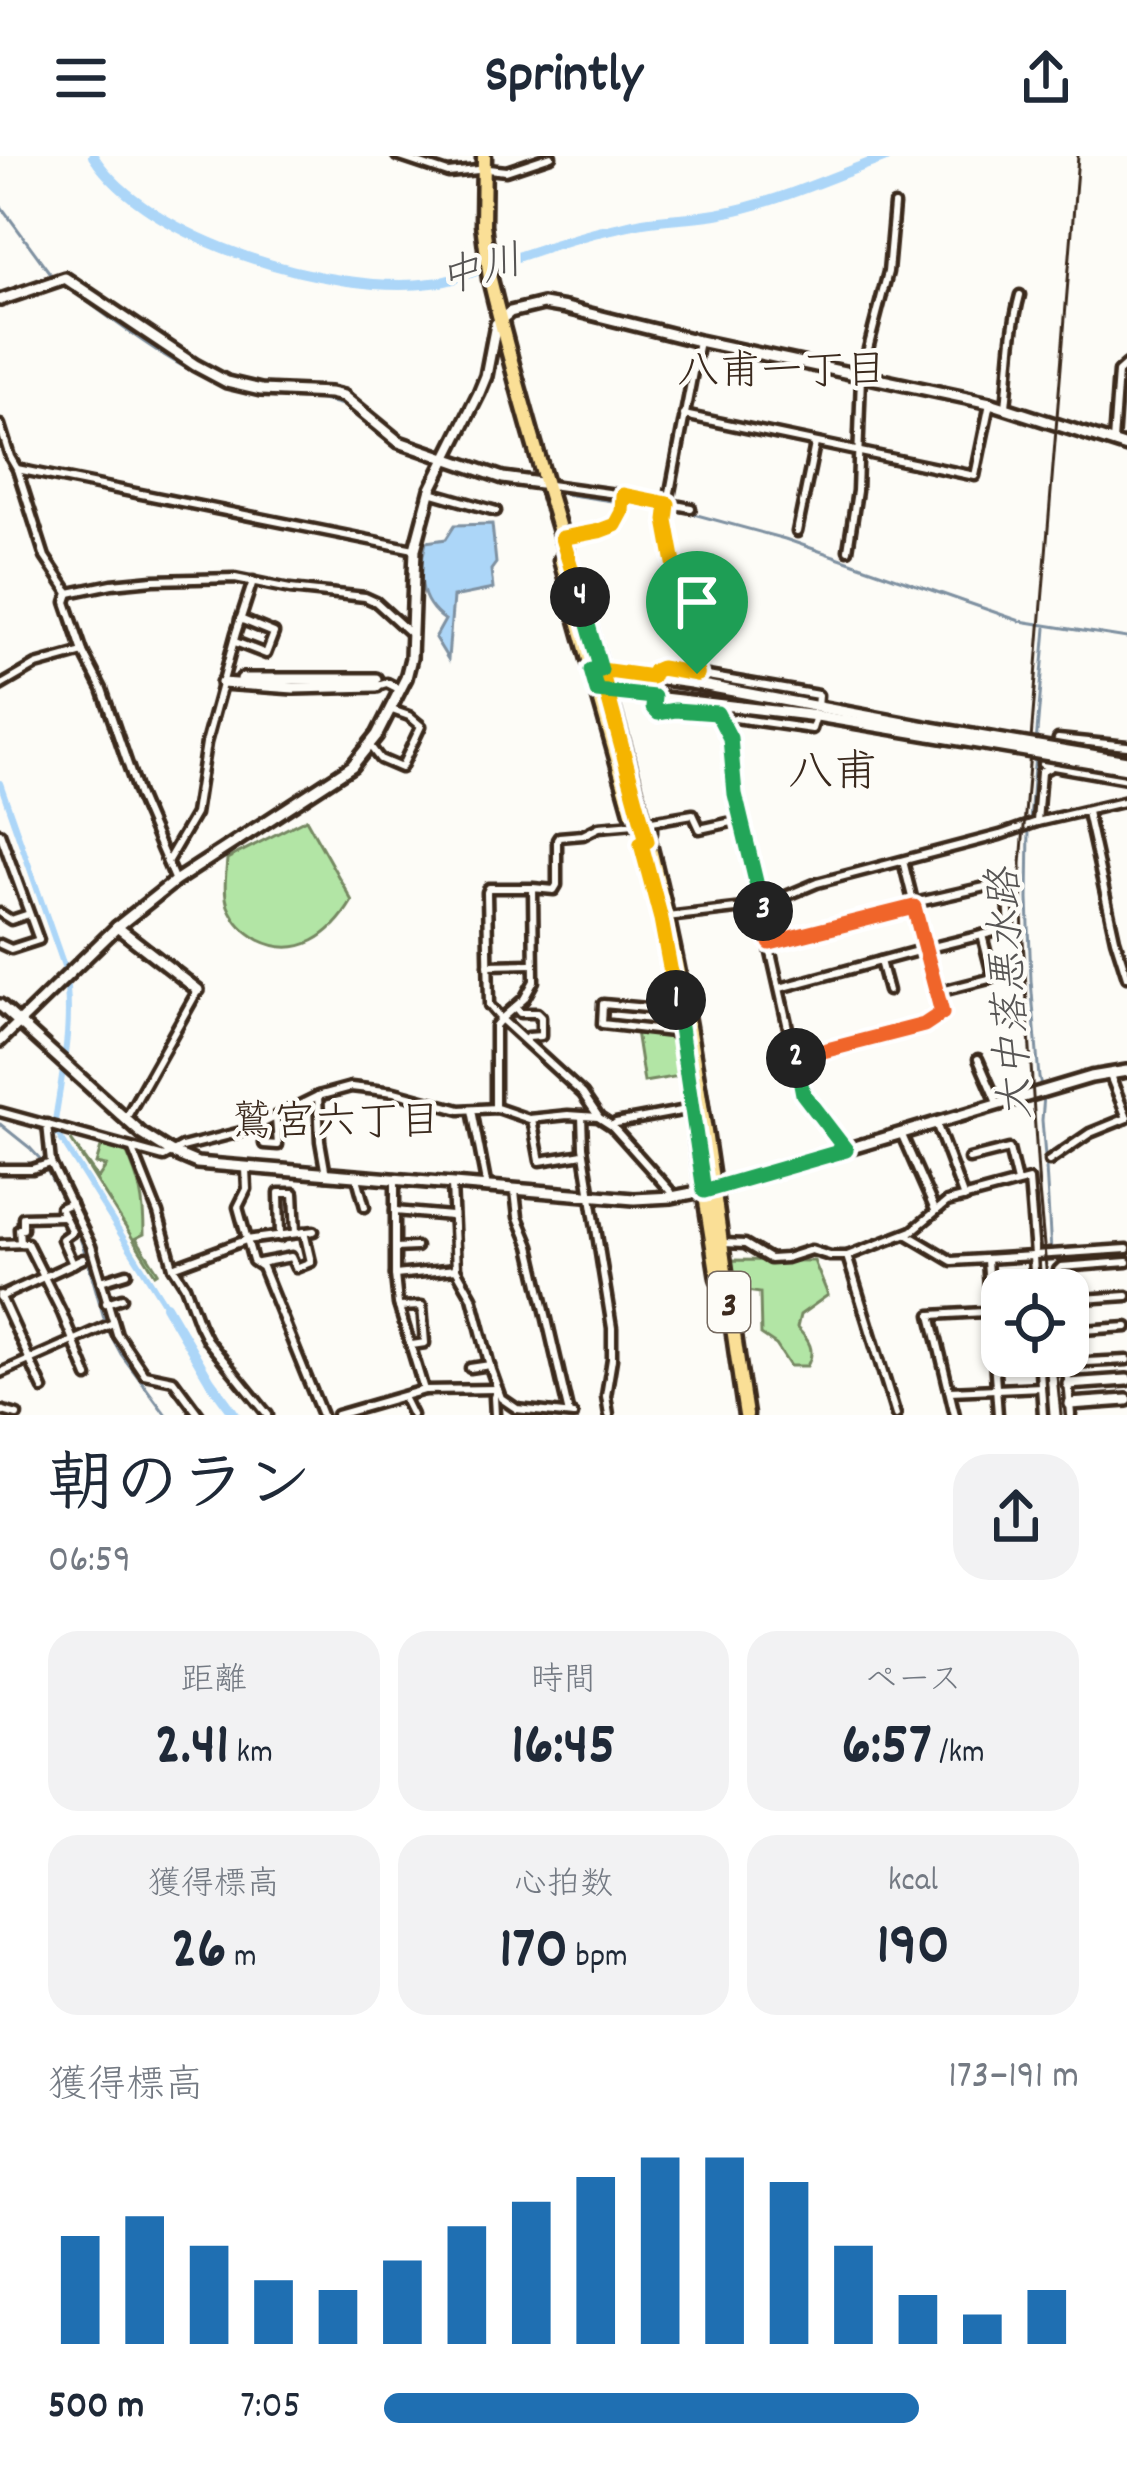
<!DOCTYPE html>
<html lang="ja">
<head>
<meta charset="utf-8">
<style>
	:root { --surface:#fff; --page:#f2f2f3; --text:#1f2937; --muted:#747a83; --accent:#1f6fb2 }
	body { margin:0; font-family:Dekko,"Klee One",sans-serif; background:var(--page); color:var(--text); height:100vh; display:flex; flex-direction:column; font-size:45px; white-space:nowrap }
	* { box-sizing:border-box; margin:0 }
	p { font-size:39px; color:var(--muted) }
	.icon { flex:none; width:66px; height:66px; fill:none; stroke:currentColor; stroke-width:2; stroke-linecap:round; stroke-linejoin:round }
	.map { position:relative; height:1259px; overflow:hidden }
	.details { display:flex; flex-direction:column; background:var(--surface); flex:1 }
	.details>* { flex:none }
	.controls { position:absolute; left:981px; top:1113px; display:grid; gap:24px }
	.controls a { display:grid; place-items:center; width:108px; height:108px; border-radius:24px; background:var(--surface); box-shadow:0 3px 9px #0004; font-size:60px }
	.pin { position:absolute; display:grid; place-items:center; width:102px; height:102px; color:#fff; margin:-123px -51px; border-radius:50% 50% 50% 0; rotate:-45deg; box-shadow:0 0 12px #0007 }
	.pin .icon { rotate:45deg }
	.km { position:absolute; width:60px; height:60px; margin:-30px; border-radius:50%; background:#222; color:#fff; font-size:33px; line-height:60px; text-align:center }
	.round { display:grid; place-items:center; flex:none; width:126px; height:126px; border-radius:36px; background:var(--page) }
	.summary { display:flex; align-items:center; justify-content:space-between; height:204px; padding:0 48px }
	h1 { font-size:66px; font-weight:800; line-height:90px }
	.metrics { display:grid; grid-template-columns:repeat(3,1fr); gap:18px; height:204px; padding:12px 48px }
	.metrics div { display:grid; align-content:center; border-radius:30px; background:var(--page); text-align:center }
	.metrics b { font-size:60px; font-weight:800 }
	.metrics small { font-size:33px; font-weight:400 }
	.metrics p { font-size:33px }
	.chart { height:336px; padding:24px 48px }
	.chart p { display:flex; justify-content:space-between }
	.chart svg { width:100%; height:216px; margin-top:12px; stroke:var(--accent); stroke-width:6 }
	ul { padding:0 48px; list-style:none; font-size:39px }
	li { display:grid; grid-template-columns:192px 144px 1fr; align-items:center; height:90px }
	li i { height:30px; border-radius:15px; background:var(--accent) }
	header { display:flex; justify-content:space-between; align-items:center; height:156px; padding:0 48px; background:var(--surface); font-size:54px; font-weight:800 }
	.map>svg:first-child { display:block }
	.green { fill:#b2e5a5; stroke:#768862; stroke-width:3 }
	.water { fill:#acd6f8; stroke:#7f91a1; stroke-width:3 }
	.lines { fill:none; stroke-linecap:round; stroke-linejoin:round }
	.stream { stroke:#7f91a1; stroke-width:3 }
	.canal { stroke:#acd6f8; stroke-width:6 }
	.river { stroke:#acd6f8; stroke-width:10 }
	.street-casing { stroke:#3b2a1e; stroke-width:15 }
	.secondary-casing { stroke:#3b2a1e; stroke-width:18 }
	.primary-casing { stroke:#3b2a1e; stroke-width:21 }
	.street { stroke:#fdfcf7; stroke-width:6 }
	.secondary { stroke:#fdfcf7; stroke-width:9 }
	.primary { stroke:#fadf96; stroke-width:12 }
	.rail { stroke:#3b2a1e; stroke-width:3 }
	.secondary-bridge-casing { stroke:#3b2a1e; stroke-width:18; stroke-linecap:butt }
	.secondary-bridge { stroke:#fdfcf7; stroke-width:9 }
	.split-1-casing { stroke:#fff; stroke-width:24 }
	.split-2-casing { stroke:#fff; stroke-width:24 }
	.split-3-casing { stroke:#fff; stroke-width:24 }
	.split-4-casing { stroke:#fff; stroke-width:24 }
	.split-5-casing { stroke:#fff; stroke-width:24 }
	.split-1 { stroke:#f5b400; stroke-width:15 }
	.split-2 { stroke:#22a559; stroke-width:15 }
	.split-3 { stroke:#f0652b; stroke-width:15 }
	.split-4 { stroke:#22a559; stroke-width:15 }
	.split-5 { stroke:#f5b400; stroke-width:15 }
	.labels { text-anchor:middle; stroke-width:9; stroke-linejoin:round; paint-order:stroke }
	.shield { fill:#fdfcf7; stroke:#75695f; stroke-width:3 }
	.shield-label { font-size:36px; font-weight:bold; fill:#3b2a1e }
	.water-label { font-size:42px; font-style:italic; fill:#575554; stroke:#fdfcf7 }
	.neighbourhood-label { font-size:42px; fill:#3b2a1e; stroke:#fdfcf7 }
	.quarter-label { font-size:45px; fill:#3b2a1e; stroke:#fdfcf7 }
</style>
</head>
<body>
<header><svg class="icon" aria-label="menu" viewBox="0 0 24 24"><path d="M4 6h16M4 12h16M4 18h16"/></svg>Sprintly<svg class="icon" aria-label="share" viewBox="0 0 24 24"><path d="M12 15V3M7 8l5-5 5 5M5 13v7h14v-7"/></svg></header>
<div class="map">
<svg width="1127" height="1259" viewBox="0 0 1127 1259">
	<rect width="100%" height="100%" fill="#fdfcf7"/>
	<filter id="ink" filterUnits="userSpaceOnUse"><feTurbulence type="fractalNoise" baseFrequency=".00833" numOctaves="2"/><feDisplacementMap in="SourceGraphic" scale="24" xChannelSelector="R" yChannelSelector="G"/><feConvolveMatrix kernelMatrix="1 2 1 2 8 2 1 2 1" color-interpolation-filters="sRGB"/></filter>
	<g filter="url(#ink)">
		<!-- green -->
		<g class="green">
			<path d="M306 663 352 745C332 779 299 804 259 784 244 775 235 767 228 750 223 735 226 719 227 703Z"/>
			<polygon points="636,875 673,879 679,920 644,926"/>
			<path d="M71 984 98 1022 106 1010 96 1008 102 988 126 995C140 1026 144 1044 144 1078L136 1082 158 1116 155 1118Z"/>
			<path d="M730 1104 814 1105 828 1139 800 1159 797 1172C809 1184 816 1194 807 1210H790L776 1189 761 1179 760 1137 733 1133Z"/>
		</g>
		<!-- water -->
		<path class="water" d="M492 368 496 407 491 414 493 433 453 441 448 503 435 482 445 464C417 445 418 416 426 386L446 383 455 369Z"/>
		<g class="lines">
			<!-- stream -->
			<g class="stream">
				<polyline points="0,49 52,120"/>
				<path d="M60 126C109 160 176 216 234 233 273 245 314 236 352 253"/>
				<polyline points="359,259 376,277 394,288 455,310"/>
				<polyline points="515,328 541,334"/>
				<polyline points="551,336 686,356 785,383 1020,465 1127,482"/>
				<polyline points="1036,588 1046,472"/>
				<polyline points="1030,665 1035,597"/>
				<polyline points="1029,672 1028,743 1031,824 1039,922 1044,940 1042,964 1045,1001"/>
				<polyline points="0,968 30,992 42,1005"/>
				<polyline points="1046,1012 1051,1096 1055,1103 1127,1098"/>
				<polyline points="47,1014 63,1045"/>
				<path d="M68 1054C86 1090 93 1127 105 1165"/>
				<polyline points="108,1174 121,1198 166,1259"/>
			</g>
			<!-- canal -->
			<path class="canal" d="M0 627 64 810C74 863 63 912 55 965L58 978 166 1150"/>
			<!-- river -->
			<g class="river">
				<path d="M93 0C148 86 334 140 432 127 453 125 473 116 493 109 528 97 563 85 598 76 613 73 628 69 643 66 667 62 692 62 716 58 776 48 832 20 889 0"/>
				<polyline points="166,1150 210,1225 235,1259"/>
			</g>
			<defs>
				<g id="street">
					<polyline points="397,0 448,17 488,13 506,15 551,0"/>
					<polyline points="699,185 666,357 692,502 700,525"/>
					<path d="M1006 251C1010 213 1010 176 1020 139"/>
					<polyline points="684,259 975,320 990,247"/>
					<polyline points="0,269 10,301 17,313 45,401 69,437 66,446 83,496 102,533 139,641 175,725"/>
					<polyline points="1113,286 1118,216 1127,208"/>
					<polyline points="17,313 414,393"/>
					<polyline points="550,329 623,339 691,352"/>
					<polyline points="430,336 496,355"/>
					<polyline points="797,376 815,288"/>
					<polyline points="563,381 599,375 615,369 622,356 623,339"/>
					<polyline points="848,394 857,335 861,220 888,116 894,49"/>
					<polyline points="69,437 112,428 153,424 235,422 290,433 365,441 376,446 410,477"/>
					<polyline points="235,486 266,498 274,477 240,463"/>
					<polyline points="653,521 654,515 661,512 818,539 817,552"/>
					<polyline points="0,530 36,509 83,496"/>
					<polyline points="377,530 387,527 401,534"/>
					<polyline points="654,541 653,552 658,557 679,554 717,557"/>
					<polyline points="715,553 730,582 735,638 803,938 846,994"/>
					<polyline points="723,565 735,562 812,573 816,560"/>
					<polyline points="370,590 380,603 401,612 421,570 409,560 392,554"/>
					<polyline points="1042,608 1127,623"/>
					<polyline points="1087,656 1115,783 1127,821"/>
					<polyline points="1037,666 1041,616 1052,610 1058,583 1127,590"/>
					<polyline points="0,677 39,784 11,793 0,788"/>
					<polyline points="641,688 652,677 652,665 693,658 700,673 741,664"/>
					<polyline points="167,706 195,658 206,587 236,477 253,425"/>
					<polyline points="533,732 489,732 487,736 489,849 501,863 524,843 534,825 533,732 554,734 557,729 557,684 559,681 583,679 599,671 635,668"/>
					<polyline points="914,747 1007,726 1010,772 982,779"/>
					<polyline points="0,757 11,764 29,758"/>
					<polyline points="667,761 762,750 817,727 1000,679 1037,666 1127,645"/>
					<polygon points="982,779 993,822 938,836 925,793"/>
					<polyline points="770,787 914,751"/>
					<polyline points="880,805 888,835"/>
					<polyline points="488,809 532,808"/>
					<polyline points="780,832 925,793 903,705"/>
					<polyline points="515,851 520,857 537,857 541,861 541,880 528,881 525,884"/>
					<polyline points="678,853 669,854 603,848 602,868 681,877"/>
					<polyline points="796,902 924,869 942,857 938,836"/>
					<polyline points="978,903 998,949"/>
					<polyline points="1109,917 1127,962"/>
					<polyline points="318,940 320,985 326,1019"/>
					<polyline points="495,952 495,870 501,863 583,938 598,960"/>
					<polyline points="472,954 487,1032"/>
					<polyline points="0,956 164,1001 182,991 249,974 318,940 351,931 394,936 460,954 497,952 529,963 568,959 598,961 612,970 671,1036 672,1041"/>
					<polyline points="582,960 583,991 612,1172 612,1203 606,1240 609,1259"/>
					<polyline points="532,963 540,1005 583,998"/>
					<polyline points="125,964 198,834"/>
					<polyline points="936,967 964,1042"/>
					<polyline points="262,968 264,988 278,989 276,962"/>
					<polyline points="612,970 616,967 692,953"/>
					<polyline points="901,977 935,1054"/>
					<polyline points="133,994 158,1057 173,1111 185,1130 199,1168 207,1184 268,1259"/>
					<polyline points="969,1003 1009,993 1017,1026"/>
					<polyline points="1049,1005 1090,977 1127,962"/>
					<polyline points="51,1007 91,1090 117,1178 144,1218 173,1224 199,1259"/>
					<polyline points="0,1013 32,1013 51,1007 47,968"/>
					<polyline points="246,1013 247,1033 238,1051 253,1105 262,1111 322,1259"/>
					<polyline points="357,1022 365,1051"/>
					<polyline points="395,1025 395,1119 398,1148 424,1234"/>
					<polyline points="452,1029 456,1113 472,1141 491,1214 501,1242 517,1253 573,1259"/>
					<polyline points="515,1035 518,1061 530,1090 569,1258"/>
					<polyline points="71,1047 60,1052 72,1076 62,1083 73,1108"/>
					<polyline points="395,1055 451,1060"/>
					<polyline points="908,1079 952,1105 1033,1100 1035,1134"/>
					<polyline points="280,1081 279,1037 294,1037 296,1077"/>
					<polyline points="20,1086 19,1073 23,1073 23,1061 63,1060"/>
					<polyline points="725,1087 745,1088 770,1103 786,1102 811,1094 830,1100 847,1100 912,1075 947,1046 1029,1024 1035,1099 1033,1100"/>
					<polyline points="0,1088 27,1087 62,1157 88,1221"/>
					<polyline points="395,1092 416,1091"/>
					<polyline points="1035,1099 1127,1093"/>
					<polyline points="847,1100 896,1259"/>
					<polyline points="987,1104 998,1259"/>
					<polyline points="259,1107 291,1101 296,1112 311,1106 304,1076"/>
					<polyline points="173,1111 246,1084 314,1075"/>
					<polyline points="395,1119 456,1113"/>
					<polyline points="101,1125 127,1117"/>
					<polyline points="1060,1134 1058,1114 1061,1111 1127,1106"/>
					<polyline points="0,1139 43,1233"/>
					<polyline points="0,1141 83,1103"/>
					<polyline points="1068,1144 1127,1140"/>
					<polyline points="106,1147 122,1142"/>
					<polyline points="399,1151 422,1150 425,1187 412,1189"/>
					<polyline points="1068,1175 1127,1171"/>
					<polyline points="1039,1200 1043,1259"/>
					<polyline points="1066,1200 1071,1259"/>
					<polyline points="1067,1207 1127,1204"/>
					<polyline points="470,1212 490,1209"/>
					<polyline points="0,1217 113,1167"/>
					<polyline points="950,1235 1041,1231"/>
					<polyline points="403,1241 412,1259"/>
					<polyline points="0,1254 17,1259"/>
					<polyline points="337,1259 424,1234 497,1233"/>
					<polyline points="495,1259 494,1241 497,1233"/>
					<polyline points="955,1259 931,1159 1002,1155"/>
				</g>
				<g id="secondary">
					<polyline points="0,144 65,122 195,209 227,226 261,234 330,237 343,240 399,286 503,322 540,327"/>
					<polyline points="596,514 691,527 931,572"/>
					<polyline points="242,523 376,523"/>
					<polyline points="222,527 294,532 377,530"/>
					<polyline points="603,535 817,560 930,579"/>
					<polyline points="117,771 198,834"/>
					<polyline points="0,849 142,978 171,996 197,1007 634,1043 672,1041 713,1033 1091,921 1127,915"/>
					<polyline points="0,885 117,771 175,725 352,610 377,579 406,522 411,502 415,393 431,333 479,237 486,220 496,168 510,156 543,148 566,152 699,185 990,247 1127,291"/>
					<polyline points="1068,1228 1127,1224"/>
					<polyline points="1070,1248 1127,1244"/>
				</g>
				<g id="primary">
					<path d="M484 0 483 68 490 123C542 338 619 547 667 764 703 927 720 1094 746 1259"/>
					<polyline points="561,404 632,656"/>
					<polyline points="697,988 718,1122"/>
				</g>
			</defs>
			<!-- street casing -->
			<use href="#street" class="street-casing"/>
			<!-- secondary casing -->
			<use href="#secondary" class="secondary-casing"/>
			<!-- primary casing -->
			<use href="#primary" class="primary-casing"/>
			<!-- street -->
			<use href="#street" class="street"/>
			<!-- secondary -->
			<use href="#secondary" class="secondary"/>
			<!-- primary -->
			<use href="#primary" class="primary"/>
			<!-- rail -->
			<g class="rail">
				<polyline points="1048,1134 1039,1034 1023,784 1021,708 1078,0"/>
				<polyline points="1055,1200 1061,1259"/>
			</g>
			<defs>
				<g id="secondary-bridge">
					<polyline points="931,572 1127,605"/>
					<polyline points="930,579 1127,612"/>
				</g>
			</defs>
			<!-- secondary-bridge casing -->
			<use href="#secondary-bridge" class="secondary-bridge-casing"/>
			<!-- secondary-bridge -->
			<use href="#secondary-bridge" class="secondary-bridge"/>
		</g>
	</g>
	<g class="lines" filter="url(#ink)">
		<defs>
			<polyline id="split-1" points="676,844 661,763 641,688 647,685 601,514 652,521 654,515 661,512 697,518"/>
			<polyline id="split-2" points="676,844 704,1035 846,994 803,938 796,902"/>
			<polyline id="split-3" points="763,755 770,787 914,751 942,857 924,869 796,902"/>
			<polyline id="split-4" points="580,441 601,514 591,514 597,535 654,541 653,552 658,557 675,554 717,557 730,582 735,638 763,755"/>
			<polyline id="split-5" points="580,441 562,382 599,375 615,369 622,356 623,339 668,348 666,364 673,402 697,518"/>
		</defs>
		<!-- split-1 casing -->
		<use href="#split-1" class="split-1-casing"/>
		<!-- split-2 casing -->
		<use href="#split-2" class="split-2-casing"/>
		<!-- split-3 casing -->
		<use href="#split-3" class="split-3-casing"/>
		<!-- split-4 casing -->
		<use href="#split-4" class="split-4-casing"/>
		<!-- split-5 casing -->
		<use href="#split-5" class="split-5-casing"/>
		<!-- split-1 -->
		<use href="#split-1" class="split-1"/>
		<!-- split-2 -->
		<use href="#split-2" class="split-2"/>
		<!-- split-3 -->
		<use href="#split-3" class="split-3"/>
		<!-- split-4 -->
		<use href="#split-4" class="split-4"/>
		<!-- split-5 -->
		<use href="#split-5" class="split-5"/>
	</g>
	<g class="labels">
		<!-- shield labels -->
		<rect class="shield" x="708" y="1116" width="42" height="60" rx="9"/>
		<g class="shield-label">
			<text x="729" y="1159">3</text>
		</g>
		<!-- water labels -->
		<g class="water-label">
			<text transform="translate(480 111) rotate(-15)" y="15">中川</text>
			<text transform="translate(1007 838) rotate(-93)" y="15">大中落悪水路</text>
		</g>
		<!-- neighbourhood labels -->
		<g class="neighbourhood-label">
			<text x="782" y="227">八甫一丁目</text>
			<text x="336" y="978">鷲宮六丁目</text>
		</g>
		<!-- quarter labels -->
		<g class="quarter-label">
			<text x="833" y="629">八甫</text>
		</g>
	</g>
</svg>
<div class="controls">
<a><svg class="icon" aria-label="locate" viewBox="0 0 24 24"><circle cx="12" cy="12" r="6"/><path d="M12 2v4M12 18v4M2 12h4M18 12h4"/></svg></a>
</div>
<div class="pin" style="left:697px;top:518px;background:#1e9e55"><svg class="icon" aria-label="arrive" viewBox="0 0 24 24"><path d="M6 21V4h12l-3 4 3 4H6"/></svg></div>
<b class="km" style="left:676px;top:844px">1</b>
<b class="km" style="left:796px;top:902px">2</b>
<b class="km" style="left:763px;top:755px">3</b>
<b class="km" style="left:580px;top:441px">4</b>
</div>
<section class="details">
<div class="summary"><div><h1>朝のラン</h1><p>06:59</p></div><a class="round"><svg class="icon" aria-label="share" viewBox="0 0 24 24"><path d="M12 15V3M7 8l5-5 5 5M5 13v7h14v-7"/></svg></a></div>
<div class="metrics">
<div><p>距離</p><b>2.41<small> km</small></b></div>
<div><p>時間</p><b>16:45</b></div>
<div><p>ペース</p><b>6:57<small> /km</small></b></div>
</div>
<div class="metrics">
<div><p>獲得標高</p><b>26<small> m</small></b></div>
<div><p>心拍数</p><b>170<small> bpm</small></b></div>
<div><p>kcal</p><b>190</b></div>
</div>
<div class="chart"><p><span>獲得標高</span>173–191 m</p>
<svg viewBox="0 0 160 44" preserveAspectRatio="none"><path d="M5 44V22M15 44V18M25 44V24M35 44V31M45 44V33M55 44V27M65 44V20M75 44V15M85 44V10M95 44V6M105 44V6M115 44V11M125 44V24M135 44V34M145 44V38M155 44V33"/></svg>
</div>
<ul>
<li><b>500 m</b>7:05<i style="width:77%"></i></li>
</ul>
</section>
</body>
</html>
